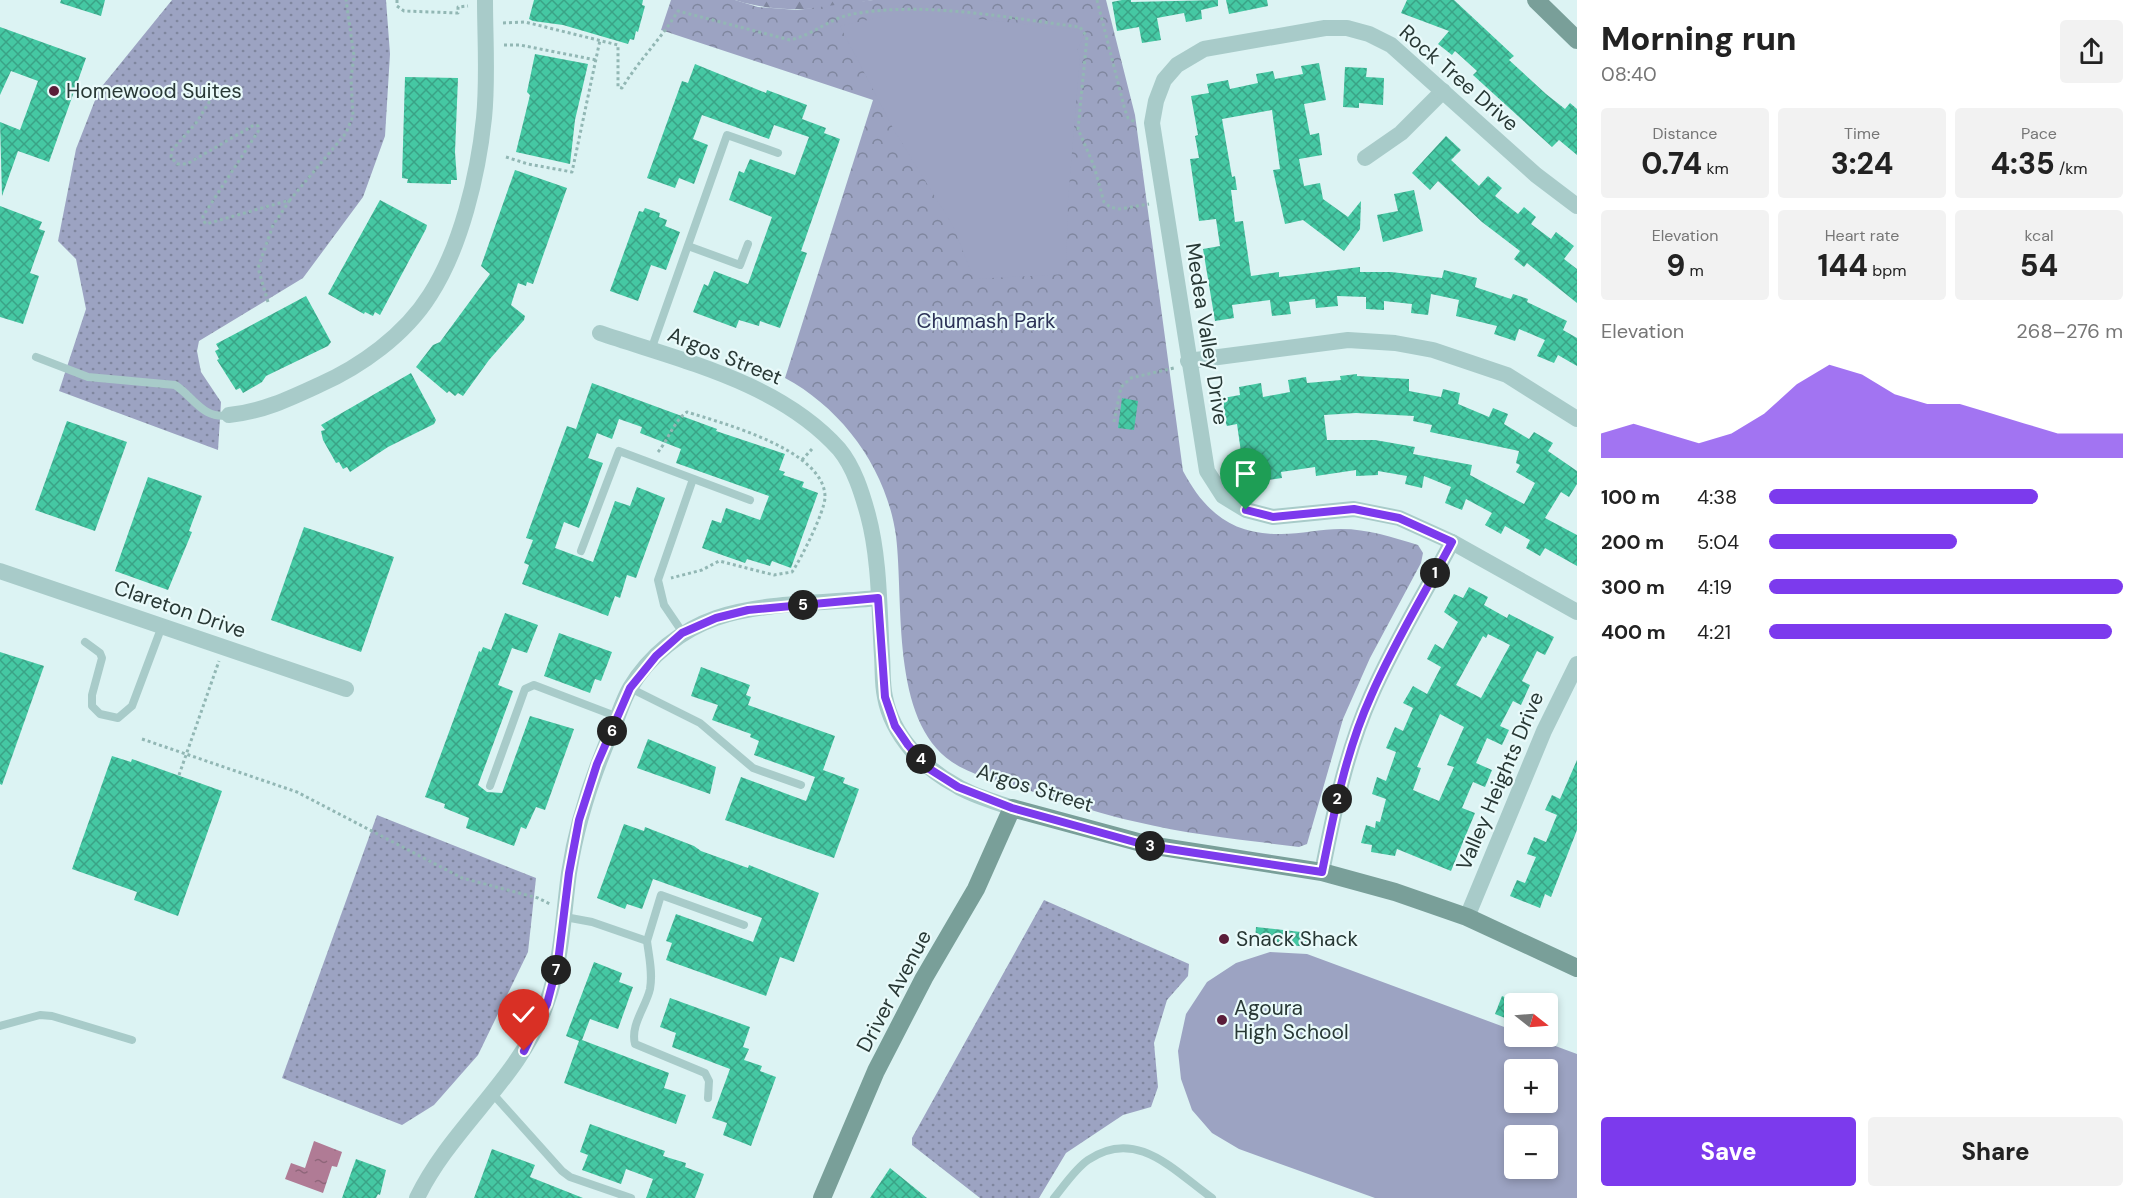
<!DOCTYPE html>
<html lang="en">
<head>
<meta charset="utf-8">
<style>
	:root { --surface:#fff; --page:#f2f2f2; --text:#222; --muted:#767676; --accent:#7c3aed }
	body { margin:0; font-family:"DM Sans",sans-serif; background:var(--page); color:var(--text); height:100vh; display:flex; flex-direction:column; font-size:22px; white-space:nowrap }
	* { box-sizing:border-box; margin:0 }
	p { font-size:20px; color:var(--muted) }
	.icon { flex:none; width:33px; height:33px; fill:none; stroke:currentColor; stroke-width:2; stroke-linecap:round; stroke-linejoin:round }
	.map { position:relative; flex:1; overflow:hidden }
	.side { display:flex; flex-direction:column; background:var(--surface); width:570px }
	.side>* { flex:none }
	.needle { width:39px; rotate:107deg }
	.buttons { position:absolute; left:1504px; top:993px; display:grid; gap:12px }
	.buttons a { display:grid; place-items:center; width:54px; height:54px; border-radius:6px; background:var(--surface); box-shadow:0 3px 9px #0003; font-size:30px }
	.pin { position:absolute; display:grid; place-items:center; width:51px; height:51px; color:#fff; margin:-62px -26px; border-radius:50% 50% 50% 0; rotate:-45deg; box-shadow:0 0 6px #0007 }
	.pin .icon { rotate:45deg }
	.km { position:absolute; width:30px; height:30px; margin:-15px; border-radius:50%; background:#222; color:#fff; font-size:16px; line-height:30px; text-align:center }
	.round { display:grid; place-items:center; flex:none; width:63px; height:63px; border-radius:6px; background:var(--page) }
	.summary { display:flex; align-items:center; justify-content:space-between; height:102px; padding:0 24px }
	h1 { font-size:33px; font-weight:800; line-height:45px }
	.metrics { display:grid; grid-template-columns:repeat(3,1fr); gap:9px; height:102px; padding:6px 24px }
	.metrics div { display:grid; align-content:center; border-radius:6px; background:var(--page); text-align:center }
	.metrics b { font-size:30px; font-weight:800 }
	.metrics small { font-size:16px; font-weight:400 }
	.metrics p { font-size:16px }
	.chart { height:168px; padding:12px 24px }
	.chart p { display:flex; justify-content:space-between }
	.chart svg { width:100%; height:108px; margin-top:6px; fill:var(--accent); opacity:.7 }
	.action { display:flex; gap:12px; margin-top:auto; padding:12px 24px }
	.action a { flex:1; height:69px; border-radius:6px; background:var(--accent); color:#fff; font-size:24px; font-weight:800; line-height:69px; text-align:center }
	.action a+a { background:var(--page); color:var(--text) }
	ul { padding:0 24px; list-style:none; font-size:20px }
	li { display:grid; grid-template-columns:96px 72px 1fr; align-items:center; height:45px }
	li i { height:15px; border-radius:8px; background:var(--accent) }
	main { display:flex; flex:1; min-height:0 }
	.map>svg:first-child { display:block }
	.grass { fill:url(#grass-dots) }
	.forest { fill:url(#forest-firs) }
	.park { fill:url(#park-crowns) }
	.pitch { fill:#9ca3c2; fill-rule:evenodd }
	.water { fill:url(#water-ripples) }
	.building { fill:url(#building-cross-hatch); fill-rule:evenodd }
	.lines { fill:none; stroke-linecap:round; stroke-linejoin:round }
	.path { stroke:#92b7b4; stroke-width:3; stroke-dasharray:3 3; stroke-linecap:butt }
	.lane { stroke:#a8cbc9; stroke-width:8 }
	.street { stroke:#a8cbc9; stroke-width:16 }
	.secondary { stroke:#799f99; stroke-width:18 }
	.route-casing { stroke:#fff; stroke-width:12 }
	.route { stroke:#7c3aed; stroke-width:8 }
	.poi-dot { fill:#5a1d39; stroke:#e9fafa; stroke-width:2 }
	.labels { text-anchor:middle; stroke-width:4.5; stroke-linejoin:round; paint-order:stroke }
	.street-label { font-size:21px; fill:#283835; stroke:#e9fafa }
	.poi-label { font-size:21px; fill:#283835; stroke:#e9fafa; text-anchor:start }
	.park-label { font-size:21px; fill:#2c3257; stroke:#e9fafa }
</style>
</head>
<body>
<main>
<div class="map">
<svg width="1577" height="1198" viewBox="0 0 1577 1198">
	<defs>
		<pattern id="grass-dots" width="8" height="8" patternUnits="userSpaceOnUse" patternTransform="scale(1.5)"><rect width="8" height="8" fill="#9ca3c2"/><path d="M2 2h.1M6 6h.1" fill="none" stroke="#7f869e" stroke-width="1.8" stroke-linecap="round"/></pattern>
		<pattern id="forest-firs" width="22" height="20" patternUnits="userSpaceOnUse" patternTransform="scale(1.5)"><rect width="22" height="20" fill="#9ca3c2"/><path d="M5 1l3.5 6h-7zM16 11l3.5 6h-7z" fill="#7f869e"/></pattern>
		<pattern id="park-crowns" width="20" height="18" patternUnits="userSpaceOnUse" patternTransform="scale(1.5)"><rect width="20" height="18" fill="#9ca3c2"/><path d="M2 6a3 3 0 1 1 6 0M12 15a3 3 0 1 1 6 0" fill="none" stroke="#7f869e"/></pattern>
		<pattern id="water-ripples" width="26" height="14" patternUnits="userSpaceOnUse" patternTransform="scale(1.5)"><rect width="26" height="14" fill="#b07b95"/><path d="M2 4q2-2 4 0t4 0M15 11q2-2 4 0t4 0" fill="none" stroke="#8f667a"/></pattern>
		<pattern id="building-cross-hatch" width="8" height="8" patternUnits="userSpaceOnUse" patternTransform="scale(1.5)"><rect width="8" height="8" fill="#45c8a3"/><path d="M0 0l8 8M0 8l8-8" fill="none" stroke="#3aa386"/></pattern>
	</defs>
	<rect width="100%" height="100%" fill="#dcf3f3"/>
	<!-- grass -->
	<g class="grass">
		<polygon points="172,0 386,0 390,54 385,136 363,197 303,278 199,341 197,351 201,372 221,402 218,450 59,391 86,309 76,259 58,241 76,149 99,90"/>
		<polygon points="377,815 536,878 528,952 478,1055 434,1105 402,1125 282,1078"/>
		<polygon points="1044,900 1189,964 1188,976 1167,1000 1154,1043 1158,1087 1151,1107 1123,1115 1066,1153 1039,1198 980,1198 912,1145 912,1138"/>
	</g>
	<!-- forest -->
	<path class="forest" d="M735 0H873C827 9 781 15 735 0Z"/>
	<!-- park -->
	<path class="park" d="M671 0H735L758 7 797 10 873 0H1106L1135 115 1183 471C1205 512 1232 535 1281 534 1301 534 1321 529 1341 529 1368 529 1392 537 1418 545L1423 553 1421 563 1370 658 1343 719 1307 844 1299 847C1245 840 1191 835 1137 822 1104 815 1070 803 1037 793 1009 784 976 778 952 762 890 720 904 603 896 536 887 470 843 409 785 378L873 100 661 30Z"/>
	<!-- pitch -->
	<g class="pitch">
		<polygon points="882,17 959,17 1079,30 1084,35 1077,51 1080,56 1068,200 1066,274 974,279 953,226 894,130 840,26"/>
		<path d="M1270 952 1307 954 1515 1031V1036L1531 1037 1577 1054V1198H1375L1239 1149 1212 1133 1192 1110 1181 1079 1178 1051 1186 1014 1207 982 1236 963ZM1515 1070H1548V1102H1515ZM1515 1136H1548V1168H1515Z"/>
	</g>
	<!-- water -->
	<polygon class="water" points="314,1141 342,1152 337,1167 332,1166 323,1193 285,1179 291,1163 305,1168"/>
	<!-- building -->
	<g class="building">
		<polygon points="61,0 105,0 101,16 60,3"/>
		<polygon points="534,0 643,0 642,5 645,6 638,32 636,31 634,40 630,39 628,44 563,25 533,21 529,19"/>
		<polygon points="1122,0 1131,0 1131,2 1218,0 1218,6 1201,10 1202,19 1186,22 1184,13 1157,18 1161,40 1142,43 1139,27 1117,31 1112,2"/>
		<polygon points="1226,0 1267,0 1268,6 1229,14"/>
		<polygon points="1407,0 1454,0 1514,56 1509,60 1546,94 1565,109 1570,103 1577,109 1577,155 1559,140 1552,147 1473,75 1477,71 1455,51 1452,55 1438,44 1449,31 1401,13"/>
		<polygon points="0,27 86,58 49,162 18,151 2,196 0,122 20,130 38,81 11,71 0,95"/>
		<polygon points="535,54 588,64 575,120 570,164 516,152 530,95 527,92"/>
		<polygon points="1319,63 1326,100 1304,104 1310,135 1319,133 1322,155 1299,159 1304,186 1320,183 1323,199 1348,217 1361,201 1360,229 1344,251 1303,220 1285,224 1273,170 1280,169 1272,110 1222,119 1232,177 1235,176 1237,190 1231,190 1235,222 1243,221 1251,276 1279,272 1279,277 1360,267 1360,272 1391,272 1442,278 1444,270 1477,278 1475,287 1511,299 1513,294 1528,299 1527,302 1567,321 1563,330 1577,338 1577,366 1558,355 1554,363 1537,356 1545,340 1519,329 1515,341 1494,334 1497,326 1456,316 1459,300 1431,294 1428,315 1411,313 1412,304 1384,301 1384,310 1366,309 1366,297 1337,296 1338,306 1316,308 1315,299 1289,302 1291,314 1272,316 1270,300 1232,305 1234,318 1215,321 1203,249 1220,246 1216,219 1199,221 1190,159 1199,158 1195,136 1198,135 1191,96 1209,93 1207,84 1228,80 1230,89 1258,83 1256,74 1273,71 1275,79 1303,74 1301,66"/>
		<polygon points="695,64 766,93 767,90 807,105 802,119 826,128 824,133 840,139 801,251 807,253 780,328 760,321 759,326 739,320 736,328 693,312 704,284 708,286 714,271 748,284 772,217 729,200 739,171 744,173 750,159 795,175 809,137 774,125 769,139 702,115 693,139 708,145 694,184 679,178 675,188 647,178 682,81 688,83"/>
		<polygon points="1345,67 1367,68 1366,77 1384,78 1383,105 1359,103 1359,108 1343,107"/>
		<polygon points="405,77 458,78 455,152 457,180 451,180 451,184 407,183 408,179 402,178"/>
		<polygon points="1446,136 1461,150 1451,160 1479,186 1488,176 1502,188 1495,196 1518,214 1524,207 1536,217 1531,224 1551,239 1556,232 1574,246 1564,259 1577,269 1577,303 1527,263 1524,267 1514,259 1520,251 1482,222 1438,181 1430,190 1412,173"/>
		<polygon points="515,170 567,188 533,284 527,282 526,286 518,283 511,305 525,316 524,320 489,360 463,396 458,393 455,396 449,391 447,393 416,367 433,345 440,342 490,274 481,266"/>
		<polygon points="1414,190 1423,231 1383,242 1377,215 1398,211 1394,194"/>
		<polygon points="380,200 427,225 426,229 380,315 375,312 373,316 365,312 364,314 328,294"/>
		<polygon points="0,206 42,222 39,229 45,231 30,273 39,276 23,324 0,317"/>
		<polygon points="645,208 660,213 659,217 667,220 665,226 680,232 666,270 651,265 638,301 610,291 639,211 643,212"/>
		<polygon points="306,296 331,342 328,346 266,376 262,382 243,393 240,388 236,390 217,360 219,359 215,351 219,349 216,344"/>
		<polygon points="411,373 436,420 434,424 388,447 350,472 347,467 343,469 339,462 336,463 323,440 321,431 325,430 321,425"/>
		<path d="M1357 374V376L1409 379V391L1441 397 1443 389 1460 393 1458 404 1489 417 1493 408 1508 414 1504 424 1529 439 1534 432 1553 443 1548 451 1577 471V484L1569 497 1561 492 1545 518 1577 535V566L1545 548 1540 556 1526 548 1530 540 1505 526 1501 534 1485 525 1492 513 1466 499 1462 510 1445 503 1451 487 1424 476 1422 488 1405 484 1407 476 1378 471V475L1356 476V470L1316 476 1315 467 1281 472 1282 478 1255 482 1252 465 1243 466 1237 424 1227 426 1225 421 1223 398 1240 395 1239 387 1261 383 1263 397 1290 392 1288 380 1306 377 1307 383 1341 380 1340 376ZM1356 413 1414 416 1413 421 1432 425 1430 432 1519 451 1516 463 1520 465 1516 472 1535 483 1524 504 1470 475 1472 465 1413 454 1415 447 1375 440H1327L1324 415Z"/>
		<polygon points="592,383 717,429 716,431 785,454 779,470 785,472 783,475 804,482 802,487 818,493 791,568 772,561 770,566 747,559 745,563 702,548 712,520 721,523 726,508 760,520 769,496 676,463 681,449 640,433 642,427 619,419 612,439 597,433 588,458 603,463 587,507 579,528 564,522 555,548 593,562 615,501 630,506 637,487 665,498 636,578 627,575 620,598 615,596 608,616 522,584 529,565 524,563 533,540 526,538 567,426 576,429"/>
		<polygon points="1122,398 1138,401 1134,430 1118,428"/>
		<polygon points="67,421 127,442 95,531 35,510"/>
		<polygon points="148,477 202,496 189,531 192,532 168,590 115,571"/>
		<polygon points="304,527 394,557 361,652 271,620"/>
		<path d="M1469 587 1488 597 1484 605 1507 618 1509 614 1554 637 1545 655 1537 651 1522 681 1530 685 1521 705 1513 701 1500 726 1509 730 1502 745 1487 738 1476 763 1492 770 1485 787 1473 782 1462 808 1475 813 1451 871 1397 849 1395 856 1371 852 1372 845 1361 843 1366 825 1375 828 1376 821 1380 822 1386 799 1372 794 1377 777 1386 781 1396 752 1386 748 1395 727 1403 731 1413 708 1403 703 1413 686 1427 694 1441 667 1427 659 1435 644 1443 649 1458 622 1444 612 1454 594 1463 598ZM1488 634 1510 645 1481 698 1456 685 1483 636 1486 638ZM1440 714 1464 727 1447 765 1454 767 1439 801 1413 790 1421 768 1417 767Z"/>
		<polygon points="505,613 538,625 527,653 512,648 498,685 513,691 478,785 487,792 502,793 530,716 574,729 545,810 536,807 526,829 521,827 514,846 466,828 469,818 444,808 445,804 425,797 479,651 481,652 483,647 491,650"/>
		<polygon points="559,633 612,652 601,681 595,679 590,693 544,676"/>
		<polygon points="0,652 44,666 2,785 0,784"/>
		<polygon points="701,667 750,685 746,695 751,697 748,705 835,736 823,770 845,778 843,783 859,789 834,858 725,820 741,777 806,801 815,777 754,755 759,741 750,737 751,734 712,720 718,705 691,696"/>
		<polygon points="648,739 716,767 710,794 637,768"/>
		<polygon points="112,756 131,762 132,759 222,791 178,916 134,900 137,892 72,869"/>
		<polygon points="1577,760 1577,830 1551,897 1545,894 1540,908 1510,896 1517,880 1525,883 1536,857 1527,854 1534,837 1546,842 1557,815 1545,810 1552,795 1560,799"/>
		<polygon points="624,824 644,831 645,827 694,846 701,851 748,868 749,865 819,893 794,962 780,957 766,996 666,960 672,943 666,941 676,914 753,942 762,918 653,879 642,909 627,904 625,909 597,898"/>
		<polygon points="1256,927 1310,933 1308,947 1255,941"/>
		<polygon points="594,962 622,973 619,982 633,987 618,1029 590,1019 582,1040 669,1073 664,1088 686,1095 676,1124 564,1083 579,1041 566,1036"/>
		<polygon points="1502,996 1515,1001 1515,1022 1495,1014"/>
		<polygon points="670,998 750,1027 743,1047 749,1049 744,1060 762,1066 760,1071 776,1077 751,1146 723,1135 727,1123 712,1118 730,1069 672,1047 676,1033 660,1027"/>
		<polygon points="590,1124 665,1151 663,1156 686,1163 685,1167 704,1174 695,1198 646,1198 653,1179 626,1169 621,1184 582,1170 588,1155 580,1152"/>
		<polygon points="492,1149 535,1165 530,1177 583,1198 474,1198"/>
		<polygon points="356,1159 386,1170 380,1195 378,1194 376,1198 342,1198"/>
		<polygon points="890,1168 927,1198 870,1198"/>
	</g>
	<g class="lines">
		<!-- path -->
		<g class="path">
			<polyline points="397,0 397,6 404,11 458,13 458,7 468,6"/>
			<polyline points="1097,0 1125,110 1128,118 1135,122"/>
			<path d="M503 23 525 22 618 45V87L622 88C639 60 661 39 678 11L790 40C813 35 830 18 853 14 925 1 1008 18 1080 27L1087 37 1078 129 1094 166 1104 202 1110 207 1119 209 1149 204"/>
			<polyline points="504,45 520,45 596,60"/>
			<polyline points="216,91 196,123 172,150 171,157 177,164 187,164 254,125 258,126 259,130 203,216 203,220 206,224 290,200 346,133 353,116 351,78 354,56 346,0"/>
			<polyline points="506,157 528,164 572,172 600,40"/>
			<polyline points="268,302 258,268 273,225 290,200"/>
			<polyline points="1114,422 1121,387 1131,378 1174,368"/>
			<path d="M658 452C668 440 674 421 687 412 722 423 825 450 825 497 825 511 801 559 792 572L774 575 719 561 702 570 671 578"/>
			<polyline points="802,460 812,449"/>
			<polyline points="142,739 297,792 462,878 538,898 550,904"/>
			<polyline points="179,775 219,661"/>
		</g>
		<!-- lane -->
		<g class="lane">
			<polyline points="688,246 740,265 748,244"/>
			<polyline points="651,350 727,135 778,153"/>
			<path d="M36 357 88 377 175 385C194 397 203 420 229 415"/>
			<polyline points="581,551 619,451 750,500"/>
			<polyline points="683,633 664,605 658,580 693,479"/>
			<polyline points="85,642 100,653 102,658 92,695 92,706 100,714 118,718 132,706 162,626"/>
			<polyline points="630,688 700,723 753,768 801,785"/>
			<polyline points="490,786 525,689 534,685 618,717"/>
			<path d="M565 917 592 922 647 941C649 957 653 973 650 989 646 1007 630 1025 635 1044L705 1073 709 1081 708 1098"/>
			<polyline points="647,941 661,895 744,925"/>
			<polyline points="0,1026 40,1015 52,1016 132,1040"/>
			<polyline points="492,1093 562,1171 570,1177 631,1198"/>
			<path d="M1054 1198C1064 1186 1075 1169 1088 1160 1136 1127 1173 1170 1212 1198"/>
		</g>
		<!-- street -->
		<g class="street">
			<polyline points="1365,158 1401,133 1443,91"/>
			<polyline points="1577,206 1536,175 1391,45 1369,34 1347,28 1325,28 1204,49 1177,65 1164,80 1156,101 1152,123 1207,471 1223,496 1246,510 1273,517 1354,509 1399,518 1452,542 1577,612"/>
			<path d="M600 333C682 361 779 382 839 449 854 467 862 493 868 515 880 560 879 610 882 656 883 669 882 684 885 697 892 735 923 768 957 786 973 796 994 801 1012 808"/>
			<polyline points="1188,361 1348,340 1395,343 1433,350 1507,375 1577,419"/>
			<path d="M229 415C261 412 289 399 319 385 360 367 405 335 430 295 461 247 478 175 484 118 488 79 485 39 485 0"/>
			<polyline points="0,571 346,689"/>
			<path d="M1322 872C1334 812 1346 752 1371 696 1394 643 1425 593 1452 542"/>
			<polyline points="1467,917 1544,731 1577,664"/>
			<path d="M417 1198C451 1127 521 1078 547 1002 562 960 563 917 569 873 577 821 593 773 614 726 619 714 623 700 630 688 649 656 681 630 716 618 762 602 829 603 878 598"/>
		</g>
		<!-- secondary -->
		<g class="secondary">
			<polyline points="1536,0 1577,40"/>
			<polyline points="822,1198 876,1071 924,978 976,889 1012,808 1149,845 1322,872 1395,892 1467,917 1577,968"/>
		</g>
	</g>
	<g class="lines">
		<defs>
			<path id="route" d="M524 1051 547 1004 558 962 569 873 579 820 597 764 630 688 656 656 682 633 716 618 748 610 878 598 885 697 895 726 908 745 928 768 958 787 1012 808 1149 846 1322 872C1334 812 1346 751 1371 696 1394 643 1425 593 1452 542L1399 518 1354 509 1273 517 1246 510"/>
		</defs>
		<!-- route casing -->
		<use href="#route" class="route-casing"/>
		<!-- route -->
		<use href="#route" class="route"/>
	</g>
	<!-- markers -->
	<g class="poi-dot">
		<circle cx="54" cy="91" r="6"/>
		<circle cx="1224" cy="939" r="6"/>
		<circle cx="1222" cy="1020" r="6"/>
	</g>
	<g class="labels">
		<!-- street labels -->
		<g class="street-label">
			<text transform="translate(1459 78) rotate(41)" y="7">Rock Tree Drive</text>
			<text transform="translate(1207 334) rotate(81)" y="7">Medea Valley Drive</text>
			<text transform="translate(725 356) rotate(22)" y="7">Argos Street</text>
			<text transform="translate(180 609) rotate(19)" y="7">Clareton Drive</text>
			<text transform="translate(1500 781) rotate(-67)" y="7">Valley Heights Drive</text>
			<text transform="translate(1035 788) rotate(17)" y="7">Argos Street</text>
			<text transform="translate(894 991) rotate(-62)" y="7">Driver Avenue</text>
		</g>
		<!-- poi labels -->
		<g class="poi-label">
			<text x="66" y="98">Homewood Suites</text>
			<text x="1236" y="946">Snack Shack</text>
			<text x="1234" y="1015">Agoura<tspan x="1234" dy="24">High School</tspan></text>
		</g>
		<!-- park labels -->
		<g class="park-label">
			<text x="986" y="328">Chumash Park</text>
		</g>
	</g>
</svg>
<div class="buttons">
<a><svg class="needle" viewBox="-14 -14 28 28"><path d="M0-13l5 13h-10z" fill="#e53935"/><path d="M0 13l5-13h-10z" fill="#767676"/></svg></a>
<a>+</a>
<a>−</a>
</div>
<div class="pin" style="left:1246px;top:510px;background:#1e9e55"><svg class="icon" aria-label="arrive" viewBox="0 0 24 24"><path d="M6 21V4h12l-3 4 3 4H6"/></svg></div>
<div class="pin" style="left:524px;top:1051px;background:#d93025"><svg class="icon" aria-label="check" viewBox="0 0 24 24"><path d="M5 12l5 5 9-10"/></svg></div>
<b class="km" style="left:1435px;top:573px">1</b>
<b class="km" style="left:1337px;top:799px">2</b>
<b class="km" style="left:1150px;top:846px">3</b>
<b class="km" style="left:921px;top:759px">4</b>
<b class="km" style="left:803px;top:605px">5</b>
<b class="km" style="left:612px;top:731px">6</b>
<b class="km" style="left:556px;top:970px">7</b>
</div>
<section class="side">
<div class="summary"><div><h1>Morning run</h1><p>08:40</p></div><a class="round"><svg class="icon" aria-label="share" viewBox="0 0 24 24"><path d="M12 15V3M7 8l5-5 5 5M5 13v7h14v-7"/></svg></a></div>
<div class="metrics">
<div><p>Distance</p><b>0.74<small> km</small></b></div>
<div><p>Time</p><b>3:24</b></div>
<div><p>Pace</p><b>4:35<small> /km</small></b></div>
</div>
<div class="metrics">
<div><p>Elevation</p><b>9<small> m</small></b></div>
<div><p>Heart rate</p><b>144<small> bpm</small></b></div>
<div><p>kcal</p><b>54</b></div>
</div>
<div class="chart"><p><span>Elevation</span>268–276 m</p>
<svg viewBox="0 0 160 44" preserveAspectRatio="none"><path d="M0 44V34L10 30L20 34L30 38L40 34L50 26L60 14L70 6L80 10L90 18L100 22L110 22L120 26L130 30L140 34L150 34L160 34V44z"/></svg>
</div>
<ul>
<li><b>100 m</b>4:38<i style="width:76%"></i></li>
<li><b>200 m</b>5:04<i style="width:53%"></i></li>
<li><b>300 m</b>4:19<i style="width:100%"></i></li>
<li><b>400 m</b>4:21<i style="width:97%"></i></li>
</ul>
<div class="action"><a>Save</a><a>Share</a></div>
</section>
</main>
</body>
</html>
